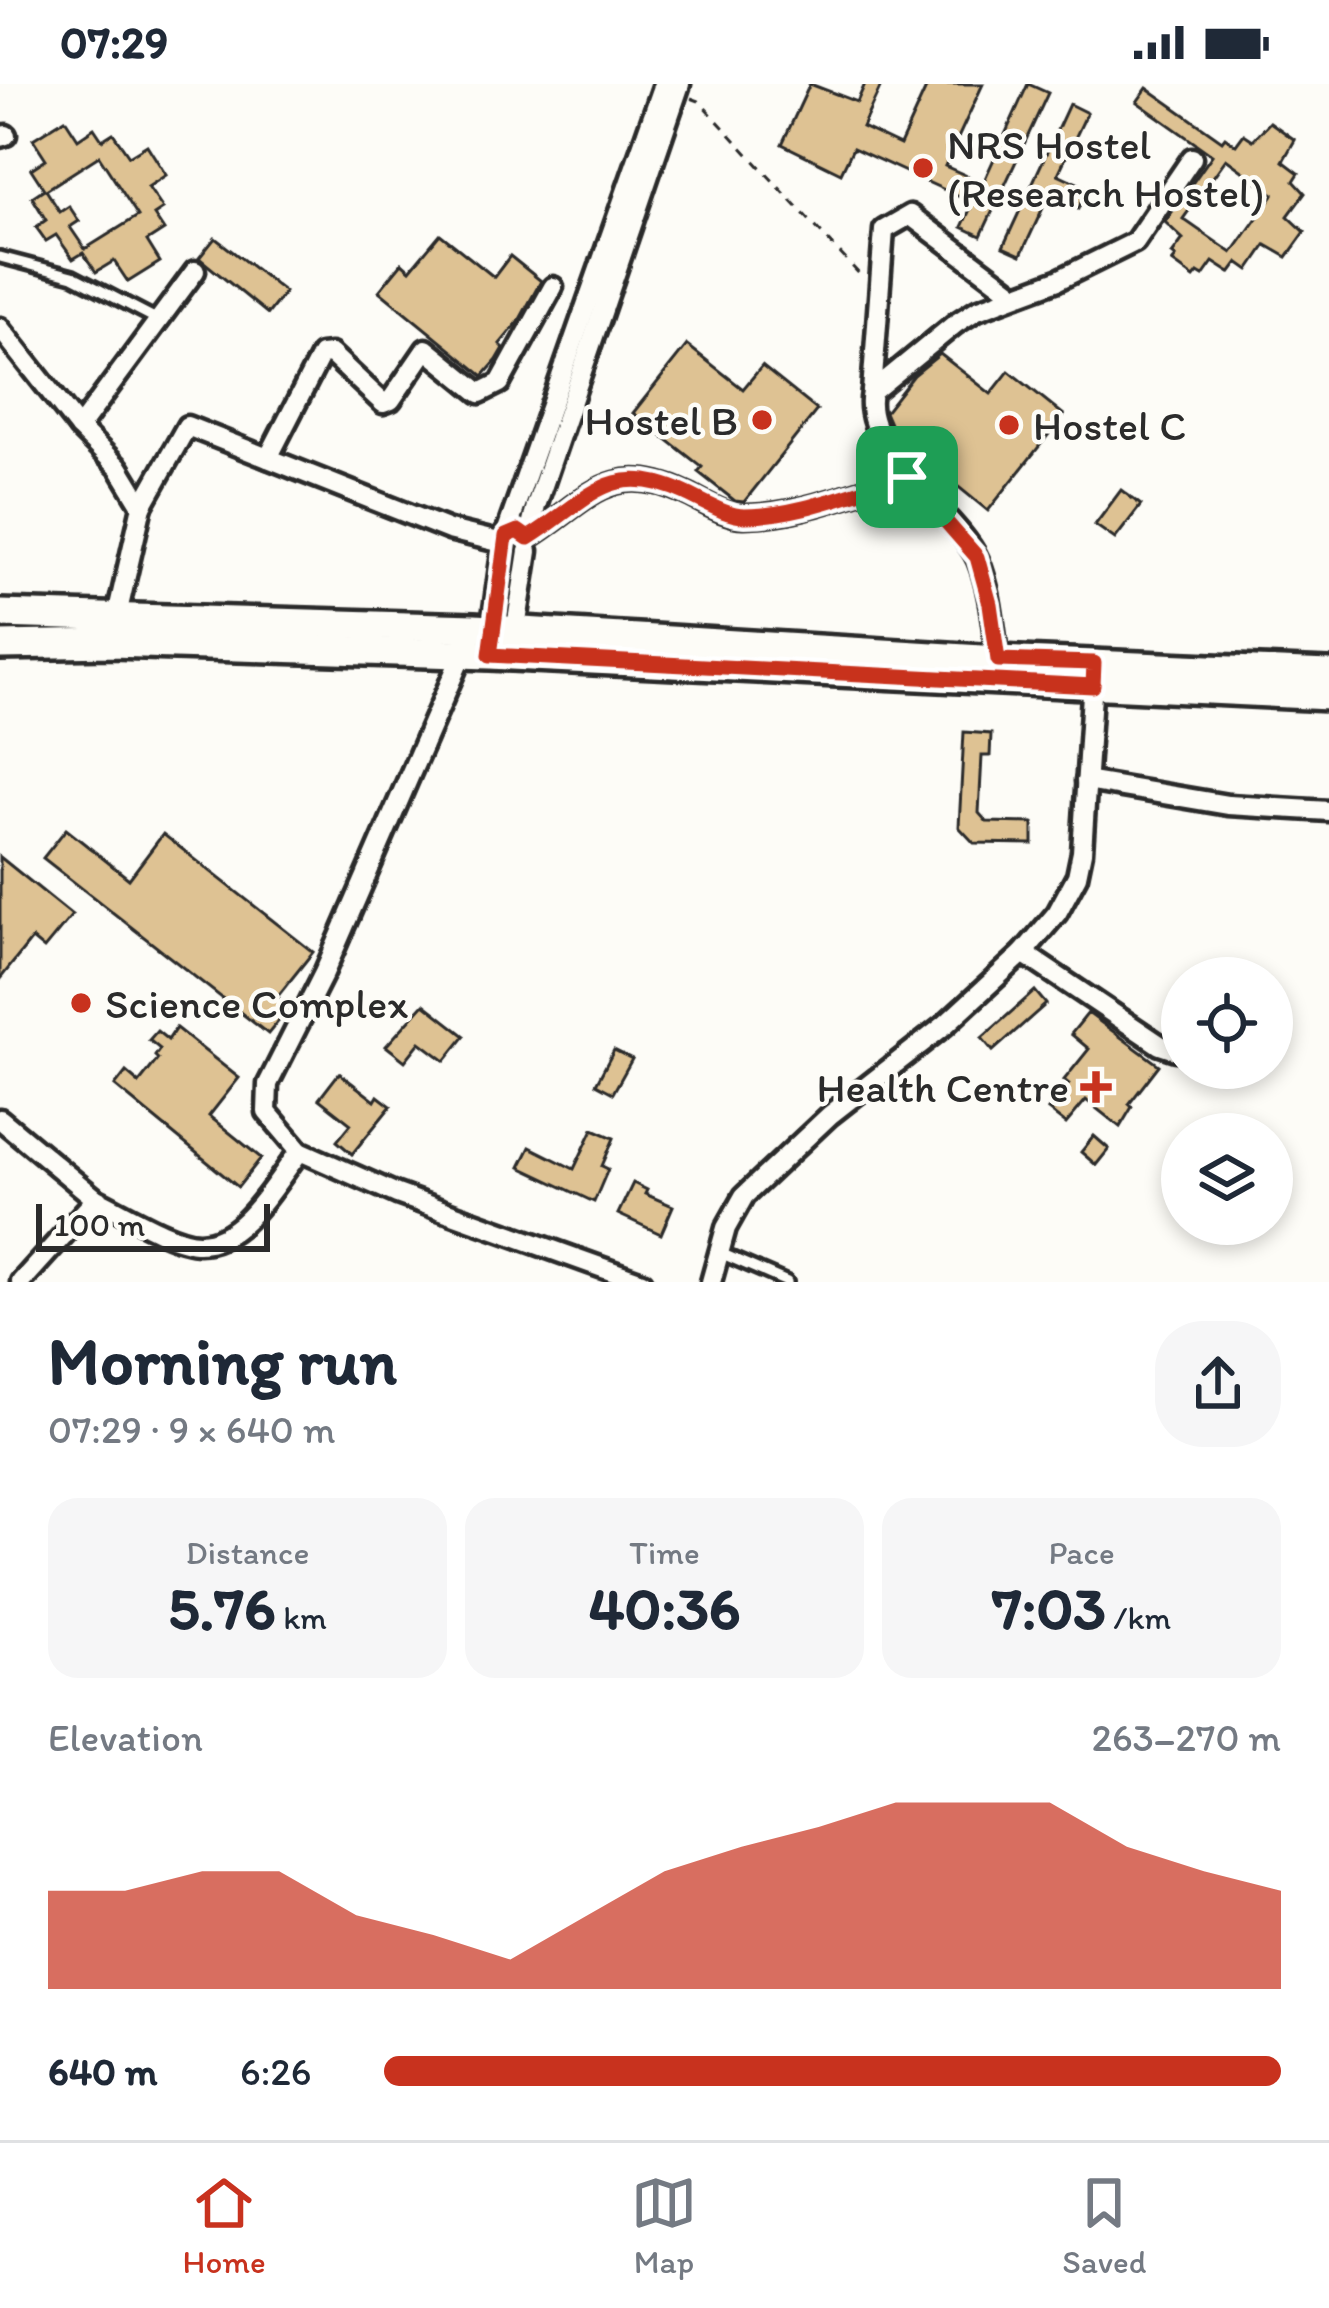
<!DOCTYPE html>
<html lang="en">
<head>
<meta charset="utf-8">
<style>
	:root { --surface:#fff; --page:#f6f6f7; --text:#1f2937; --muted:#747a83; --line:#e0e1e3; --accent:#c8321e }
	body { margin:0; font-family:Itim,sans-serif; background:var(--page); color:var(--text); height:100vh; display:flex; flex-direction:column; font-size:45px; white-space:nowrap }
	* { box-sizing:border-box; margin:0 }
	p { font-size:39px; color:var(--muted) }
	.icon { flex:none; width:66px; height:66px; fill:none; stroke:currentColor; stroke-width:2; stroke-linecap:round; stroke-linejoin:round }
	.map { position:relative; height:1198px; overflow:hidden }
	.drawer { display:flex; flex-direction:column; background:var(--surface); flex:1 }
	.drawer>* { flex:none }
	.fabs { position:absolute; left:1161px; top:873px; display:grid; gap:24px }
	.fabs a { display:grid; place-items:center; width:132px; height:132px; border-radius:50%; background:var(--surface); box-shadow:0 6px 18px #0003; font-size:60px }
	.scale { position:absolute; left:36px; bottom:30px; width:234px; box-sizing:border-box; padding-left:12px; border:6px solid #2b2b2b; border-top:0; font-size:33px; line-height:42px; white-space:nowrap; color:#2b2b2b; -webkit-text-stroke:9px #fdfcf7; paint-order:stroke }
	.pin { position:absolute; display:grid; place-items:center; width:102px; height:102px; color:#fff; margin:-51px; border-radius:24px; box-shadow:0 6px 18px #0006 }
	.round { display:grid; place-items:center; flex:none; width:126px; height:126px; border-radius:48px; background:var(--page) }
	.overview { display:flex; align-items:center; justify-content:space-between; height:204px; padding:0 48px }
	h1 { font-size:66px; font-weight:700; line-height:90px }
	.figures { display:grid; grid-template-columns:repeat(3,1fr); gap:18px; height:204px; padding:12px 48px }
	.figures div { display:grid; align-content:center; border-radius:30px; background:var(--page); text-align:center }
	.figures b { font-size:60px; font-weight:700 }
	.figures small { font-size:33px; font-weight:400 }
	.figures p { font-size:33px }
	.chart { height:336px; padding:24px 48px }
	.chart p { display:flex; justify-content:space-between }
	.chart svg { width:100%; height:216px; margin-top:12px; fill:var(--accent); opacity:.7 }
	ul { padding:0 48px; list-style:none; font-size:39px }
	li { display:grid; grid-template-columns:192px 144px 1fr; align-items:center; height:90px }
	li i { height:30px; border-radius:15px; background:var(--accent) }
	.status { display:flex; justify-content:space-between; align-items:center; height:84px; padding:0 60px; background:var(--surface); direction:ltr }
	.status svg { height:33px; fill:currentColor }
	.menu { display:flex; justify-content:space-around; align-items:center; height:168px; border-top:3px solid var(--line); background:var(--surface); font-size:33px; color:var(--muted) }
	.menu a { display:grid; justify-items:center; gap:6px }
	.menu .selected { color:var(--accent) }
	.map>svg:first-child { display:block }
	.building { fill:#dec293; stroke:#2b2b2b; stroke-width:3; fill-rule:evenodd }
	.lines { fill:none; stroke-linecap:round; stroke-linejoin:round }
	.lane-casing { stroke:#2b2b2b; stroke-width:18 }
	.street-casing { stroke:#2b2b2b; stroke-width:27 }
	.secondary-casing { stroke:#2b2b2b; stroke-width:36 }
	.path { stroke:#2b2b2b; stroke-width:3; stroke-dasharray:9 9; stroke-linecap:butt }
	.lane { stroke:#fdfcf7; stroke-width:9 }
	.street { stroke:#fdfcf7; stroke-width:18 }
	.secondary { stroke:#fdfcf7; stroke-width:27 }
	.route-casing { stroke:#fff; stroke-width:24 }
	.route { stroke:#c8321e; stroke-width:15 }
	.poi-dot { fill:#c8321e; stroke:#fdfcf7; stroke-width:4.5 }
	.labels { text-anchor:middle; stroke-width:9; stroke-linejoin:round; paint-order:stroke }
	.poi-label { font-size:42px; fill:#2b2b2b; stroke:#fdfcf7; text-anchor:start }
</style>
</head>
<body>
<div class="status"><b>07:29</b><svg viewBox="0 0 49 12"><path d="M0 12V9h3v3zM5 12V6h3v6zM10 12V3h3v9zM15 12V0h3v12zM26 1h20v11H26zM47 4h2v5h-2z"/></svg></div>
<div class="map">
<svg width="1329" height="1198" viewBox="0 0 1329 1198">
	<rect width="100%" height="100%" fill="#fdfcf7"/>
	<filter id="ink" filterUnits="userSpaceOnUse"><feTurbulence type="fractalNoise" baseFrequency=".00833" numOctaves="2"/><feDisplacementMap in="SourceGraphic" scale="24" xChannelSelector="R" yChannelSelector="G"/><feConvolveMatrix kernelMatrix="1 2 1 2 8 2 1 2 1" color-interpolation-filters="sRGB"/></filter>
	<g filter="url(#ink)">
		<!-- building -->
		<g class="building">
			<polygon points="810,0 857,18 865,0 882,0 862,43 900,61 928,0 983,0 945,82 983,99 1028,0 1048,9 981,152 962,143 973,119 853,64 841,89 782,60"/>
			<path d="M1147 4 1222 57 1225 53 1236 61 1244 50 1253 56 1270 38 1295 56 1283 77 1299 89 1294 97 1305 109 1288 132 1305 148 1287 173 1266 161 1249 186 1238 178 1230 189 1213 178 1203 192 1198 189 1194 194 1172 178 1176 173 1172 170 1183 155 1165 138 1212 71 1137 18ZM1226 75 1274 110 1232 169 1183 135Z"/>
			<polygon points="1069,20 1087,29 1058,90 1088,104 1078,125 1049,111 1021,171 1003,163"/>
			<path d="M65 35 78 55 94 44 102 56 113 49 129 72 147 61 166 91 148 103 163 125 154 131 164 146 147 157 160 178 128 198 114 177 96 188 83 169 73 175 56 151 46 157 36 143 46 136 32 113 44 105 31 85 46 75 33 55ZM99 72 138 132 85 165 70 143 79 137 69 122 60 128 46 106Z"/>
			<polygon points="440,150 494,193 510,172 541,197 519,237 500,260 504,264 497,276 483,292 379,207 402,179 410,186"/>
			<polygon points="215,154 285,208 268,230 199,174"/>
			<polygon points="687,261 743,305 762,282 817,326 744,418 735,417 698,388 702,383 633,329"/>
			<polygon points="940,270 991,310 1009,287 1064,331 988,427 945,392 949,388 891,342 885,328 914,291"/>
			<polygon points="1121,406 1141,421 1115,455 1095,441"/>
			<polygon points="964,648 991,650 990,672 982,672 979,729 987,738 1033,739 1033,760 974,759 959,743"/>
			<polygon points="66,745 129,795 163,750 313,868 277,913 290,923 268,950 43,774"/>
			<polygon points="0,773 72,831 44,865 32,855 0,895"/>
			<polygon points="1035,907 1046,920 993,967 982,954"/>
			<polygon points="424,920 465,952 445,977 420,958 405,977 386,962"/>
			<polygon points="1088,929 1159,981 1129,1020 1132,1023 1120,1043 1086,1016 1066,1040 1048,1026 1069,1000 1064,996 1089,965 1071,950"/>
			<polygon points="176,944 239,994 209,1032 261,1074 238,1103 115,1002 126,988 139,999 158,975 155,972 160,965 149,956 157,947 168,956"/>
			<polygon points="614,966 632,975 613,1009 596,1000"/>
			<polygon points="339,989 375,1017 378,1012 391,1022 352,1070 337,1057 351,1040 319,1015"/>
			<polygon points="593,1045 614,1054 602,1082 608,1085 594,1118 520,1083 530,1063 574,1085"/>
			<polygon points="1094,1052 1109,1065 1096,1081 1081,1068"/>
			<polygon points="633,1099 647,1106 645,1110 673,1122 661,1150 618,1130"/>
		</g>
		<g class="lines">
			<defs>
				<g id="lane">
					<polyline points="0,173 73,192 160,237"/>
					<polyline points="718,1168 787,1198"/>
				</g>
				<g id="street">
					<polyline points="0,53 6,51"/>
					<polyline points="1016,211 910,131 884,146 872,308 955,240 977,226 1058,196 1135,158 1192,74"/>
					<polyline points="0,244 79,344 119,384 142,422 115,540"/>
					<path d="M872 308C859 367 957 429 978 476 991 507 993 543 998 576"/>
					<polyline points="79,344 195,187"/>
					<polyline points="268,374 321,271 331,270 383,319 391,316 426,265 480,309 500,299 553,203"/>
					<polyline points="142,422 187,342 449,446 503,459"/>
					<polyline points="505,452 664,0"/>
					<polyline points="528,454 536,422 680,0"/>
					<path d="M528 454C587 418 608 374 685 409 703 417 726 433 745 432 799 432 856 407 907 393"/>
					<polyline points="490,554 503,461"/>
					<polyline points="514,557 528,467"/>
					<polyline points="1086,697 1228,721 1329,727"/>
					<polyline points="1023,869 1160,961 1175,966"/>
					<polyline points="0,1035 96,1115 21,1198"/>
					<polyline points="300,1067 397,1110 642,1198"/>
					<path d="M96 1115C122 1127 172 1159 199 1159 244 1159 275 1098 300 1067L267 1028 268 1000 324 889 462 571"/>
					<polyline points="711,1198 726,1144 744,1112 830,1031 945,941 1023,869 1057,829 1077,792 1082,768 1093,594"/>
				</g>
				<g id="secondary">
					<polyline points="0,530 474,544 998,576 1329,590"/>
					<polyline points="0,561 112,559 490,571 1329,612"/>
				</g>
			</defs>
			<!-- lane casing -->
			<use href="#lane" class="lane-casing"/>
			<!-- street casing -->
			<use href="#street" class="street-casing"/>
			<!-- secondary casing -->
			<use href="#secondary" class="secondary-casing"/>
			<!-- path -->
			<polyline class="path" points="691,14 699,17 862,193"/>
			<!-- lane -->
			<use href="#lane" class="lane"/>
			<!-- street -->
			<use href="#street" class="street"/>
			<!-- secondary -->
			<use href="#secondary" class="secondary"/>
		</g>
	</g>
	<g class="lines" filter="url(#ink)">
		<defs>
			<path id="route" d="M907 393 977 473 990 520 998 576 1094 579 1093 602 490 571 506 452 518 447 528 454C587 418 608 374 685 409 703 417 726 432 745 432 799 432 856 407 907 393Z"/>
		</defs>
		<!-- route casing -->
		<use href="#route" class="route-casing"/>
		<!-- route -->
		<use href="#route" class="route"/>
	</g>
	<!-- markers -->
	<g class="poi-dot">
		<circle cx="923" cy="84" r="12"/>
		<circle cx="762" cy="336" r="12"/>
		<circle cx="1009" cy="341" r="12"/>
		<circle cx="81" cy="919" r="12"/>
		<path d="M1090 985h12v12h12v12h-12v12h-12v-12h-12v-12h12z"/>
	</g>
	<g class="labels">
		<!-- poi labels -->
		<g class="poi-label">
			<text x="947" y="75">NRS Hostel<tspan x="947" dy="48">(Research Hostel)</tspan></text>
			<text x="738" y="351" text-anchor="end">Hostel B</text>
			<text x="1033" y="356">Hostel C</text>
			<text x="105" y="934">Science Complex</text>
			<text x="1069" y="1018" text-anchor="end">Health Centre</text>
		</g>
	</g>
</svg>
<div class="fabs">
<a><svg class="icon" aria-label="locate" viewBox="0 0 24 24"><circle cx="12" cy="12" r="6"/><path d="M12 2v4M12 18v4M2 12h4M18 12h4"/></svg></a>
<a><svg class="icon" aria-label="layers" viewBox="0 0 24 24"><path d="M12 4l9 5-9 5-9-5zM3 14l9 5 9-5"/></svg></a>
</div>
<div class="scale">100 m</div>
<div class="pin" style="left:907px;top:393px;background:#1e9e55"><svg class="icon" aria-label="arrive" viewBox="0 0 24 24"><path d="M6 21V4h12l-3 4 3 4H6"/></svg></div>
</div>
<section class="drawer">
<div class="overview"><div><h1>Morning run</h1><p>07:29 · 9 × 640 m</p></div><a class="round"><svg class="icon" aria-label="share" viewBox="0 0 24 24"><path d="M12 15V3M7 8l5-5 5 5M5 13v7h14v-7"/></svg></a></div>
<div class="figures">
<div><p>Distance</p><b>5.76<small> km</small></b></div>
<div><p>Time</p><b>40:36</b></div>
<div><p>Pace</p><b>7:03<small> /km</small></b></div>
</div>
<div class="chart"><p><span>Elevation</span>263–270 m</p>
<svg viewBox="0 0 160 44" preserveAspectRatio="none"><path d="M0 44V24L10 24L20 20L30 20L40 29L50 33L60 38L70 29L80 20L90 15L100 11L110 6L120 6L130 6L140 15L150 20L160 24V44z"/></svg>
</div>
<ul>
<li><b>640 m</b>6:26<i style="width:100%"></i></li>
</ul>
</section>
<nav class="menu">
<a class="selected"><svg class="icon" aria-label="home" viewBox="0 0 24 24"><path d="M3 11l9-7 9 7M6 9v11h12V9"/></svg>Home</a>
<a><svg class="icon" aria-label="map" viewBox="0 0 24 24"><path d="M3 6l6-2 6 2 6-2v14l-6 2-6-2-6 2zM9 4v14M15 6v14"/></svg>Map</a>
<a><svg class="icon" aria-label="saved" viewBox="0 0 24 24"><path d="M7 4h10v16l-5-4-5 4z"/></svg>Saved</a>
</nav>
</body>
</html>
